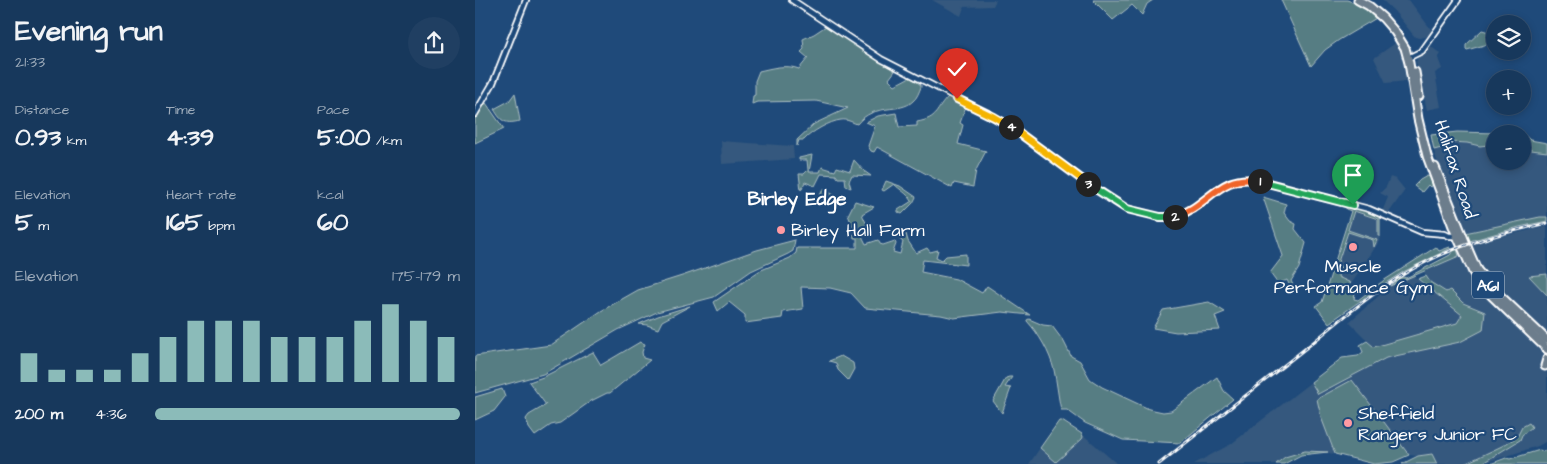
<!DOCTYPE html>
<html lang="en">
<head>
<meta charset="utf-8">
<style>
	:root { --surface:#17385c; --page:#203f62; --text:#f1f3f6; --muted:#9eacbb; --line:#365272; --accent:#8bbbb9 }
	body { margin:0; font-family:"Architects Daughter",sans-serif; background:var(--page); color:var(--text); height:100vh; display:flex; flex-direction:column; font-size:19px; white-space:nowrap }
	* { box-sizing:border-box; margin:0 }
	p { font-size:16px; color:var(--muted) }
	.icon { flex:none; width:28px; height:28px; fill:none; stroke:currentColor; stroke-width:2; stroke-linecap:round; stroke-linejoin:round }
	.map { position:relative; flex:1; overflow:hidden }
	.sheet { display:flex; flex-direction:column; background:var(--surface); width:475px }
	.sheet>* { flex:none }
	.buttons { position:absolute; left:1011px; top:15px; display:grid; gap:10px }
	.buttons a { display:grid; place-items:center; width:45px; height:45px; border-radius:50%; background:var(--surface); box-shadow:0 2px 8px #0003,0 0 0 1px var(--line); font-size:25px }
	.pin { position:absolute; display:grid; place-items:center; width:42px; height:42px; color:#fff; margin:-51px -21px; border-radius:50% 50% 50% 0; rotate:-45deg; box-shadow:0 0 5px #0007 }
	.pin .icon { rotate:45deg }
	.km { position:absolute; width:25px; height:25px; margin:-12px; border-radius:50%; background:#222; color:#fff; font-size:14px; line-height:25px; text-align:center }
	.round { display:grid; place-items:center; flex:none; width:52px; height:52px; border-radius:26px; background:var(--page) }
	.headline { display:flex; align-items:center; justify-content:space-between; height:85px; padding:0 15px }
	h1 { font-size:28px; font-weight:800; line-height:38px }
	.figures { display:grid; grid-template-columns:repeat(3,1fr); gap:8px; height:85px; padding:5px 15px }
	.figures div { display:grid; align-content:center }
	.figures b { font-size:25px; font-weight:800 }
	.figures small { font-size:14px; font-weight:400 }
	.figures p { font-size:14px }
	.chart { height:140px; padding:10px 15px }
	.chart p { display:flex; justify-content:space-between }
	.chart svg { width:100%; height:90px; margin-top:5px; stroke:var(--accent); stroke-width:6 }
	ul { padding:0 15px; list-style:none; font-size:16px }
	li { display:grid; grid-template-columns:80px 60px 1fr; align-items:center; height:38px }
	li i { height:12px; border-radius:6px; background:var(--accent) }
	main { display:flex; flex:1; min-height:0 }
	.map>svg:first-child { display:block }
	.built { fill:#34587e }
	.green { fill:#577d83; stroke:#abbec1 }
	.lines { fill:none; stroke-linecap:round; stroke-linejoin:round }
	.minor-casing { stroke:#fff; stroke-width:8 }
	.highway-casing { stroke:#fff; stroke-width:11 }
	.minor { stroke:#1f4a7a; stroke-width:4.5 }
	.highway { stroke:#6c7d8c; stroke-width:7 }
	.rail-casing { stroke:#fff; stroke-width:3 }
	.rail { stroke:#1f4a7a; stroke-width:1; stroke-dasharray:4; stroke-linecap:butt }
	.split-1-casing { stroke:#fff; stroke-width:10 }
	.split-2-casing { stroke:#fff; stroke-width:10 }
	.split-3-casing { stroke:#fff; stroke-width:10 }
	.split-4-casing { stroke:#fff; stroke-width:10 }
	.split-5-casing { stroke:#fff; stroke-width:10 }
	.split-1 { stroke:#22a559; stroke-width:6 }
	.split-2 { stroke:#f0652b; stroke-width:6 }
	.split-3 { stroke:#22a559; stroke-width:6 }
	.split-4 { stroke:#f5b400; stroke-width:6 }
	.split-5 { stroke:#f5b400; stroke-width:6 }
	.poi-dot { fill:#ff9aa2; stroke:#1f4a7a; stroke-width:2 }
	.labels { text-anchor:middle; stroke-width:4.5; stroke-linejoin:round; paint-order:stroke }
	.shield { fill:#1f4a7a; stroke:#bcc9d7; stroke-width:1 }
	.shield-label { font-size:16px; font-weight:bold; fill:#fff }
	.street-label { font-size:18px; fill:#fff; stroke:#1f4a7a }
	.poi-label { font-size:18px; fill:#fff; stroke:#1f4a7a; text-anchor:start }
	.neighbourhood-label { font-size:19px; font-weight:bold; fill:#fff; stroke:#1f4a7a }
</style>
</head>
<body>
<main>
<section class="sheet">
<div class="headline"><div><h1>Evening run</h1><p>21:33</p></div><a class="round"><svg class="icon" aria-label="share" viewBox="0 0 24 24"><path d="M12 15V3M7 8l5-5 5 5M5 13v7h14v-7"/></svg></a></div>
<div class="figures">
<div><p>Distance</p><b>0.93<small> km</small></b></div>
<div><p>Time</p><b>4:39</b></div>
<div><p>Pace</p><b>5:00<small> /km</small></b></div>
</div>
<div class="figures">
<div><p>Elevation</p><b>5<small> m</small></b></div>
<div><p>Heart rate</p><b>165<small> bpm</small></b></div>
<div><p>kcal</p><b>60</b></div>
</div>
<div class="chart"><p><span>Elevation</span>175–179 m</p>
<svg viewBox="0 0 160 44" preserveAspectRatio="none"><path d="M5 44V30M15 44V38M25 44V38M35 44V38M45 44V30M55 44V22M65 44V14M75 44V14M85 44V14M95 44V22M105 44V22M115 44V22M125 44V14M135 44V6M145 44V14M155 44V22"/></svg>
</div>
<ul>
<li><b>200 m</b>4:36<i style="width:100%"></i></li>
</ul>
</section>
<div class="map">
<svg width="1072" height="464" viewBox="0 0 1072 464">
	<rect width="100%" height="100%" fill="#1f4a7a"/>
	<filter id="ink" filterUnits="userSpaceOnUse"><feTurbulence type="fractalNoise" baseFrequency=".02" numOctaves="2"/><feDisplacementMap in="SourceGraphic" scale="10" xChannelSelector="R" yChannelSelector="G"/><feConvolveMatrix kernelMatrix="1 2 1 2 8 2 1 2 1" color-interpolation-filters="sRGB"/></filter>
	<g filter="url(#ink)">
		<!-- built -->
		<g class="built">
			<polygon points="457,0 521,0 518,6 489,7 486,16"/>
			<polygon points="907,0 934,0 958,32 950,37 944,38 940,37 919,11"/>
			<polygon points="922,42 928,54 932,65 934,81 911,83 899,58"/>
			<polygon points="955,46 966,54 963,58 967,69 960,73 966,107 952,110 941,62 943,57"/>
			<polygon points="246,141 318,146 319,159 247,164"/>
			<polygon points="974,142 992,143 1005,146 1020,144 1020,161 1048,161 1048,149 1072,152 1072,217 990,233 986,227 976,197 960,155 959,150 973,146 973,143"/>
			<polygon points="915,177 921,179 930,190 913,214 907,212 913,197 905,193 911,187"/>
			<polygon points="879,211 906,220 906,232 905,240 877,283 863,278 862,265"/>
			<polygon points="1072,226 1072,274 1054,276 1072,295 1072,441 1063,446 1006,464 1045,440 1047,436 1057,427 1047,427 1042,437 1027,446 989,464 962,464 957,454 943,456 934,455 877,380 842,399 846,417 860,454 841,451 830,451 810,457 801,464 719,464 756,444 836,382 843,394 911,358 985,342 1010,312 988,303 975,290 972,292 955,282 949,272 984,256 982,249 1019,238"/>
			<polygon points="937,275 988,315 982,323 899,347 874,322 915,286"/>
			<polygon points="607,434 619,444 642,464 554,464 565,448 581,462 608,437"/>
		</g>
		<!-- green -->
		<g class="green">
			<polygon points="618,0 678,0 672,4 667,15 657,5 638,20"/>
			<polygon points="806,0 872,0 888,6 903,17 864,40 850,50 836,66"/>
			<path d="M351 26 420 71 414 79 420 85 435 77 446 85V87C444 92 442 98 438 101 425 114 400 102 382 124 376 122 372 119 366 120 355 121 336 132 329 140H324L322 146V140L339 124 373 108 341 101 282 102 277 104 278 96 280 95V81L284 71C297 68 311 64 324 69L333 58 326 52 329 49 328 39 339 34Z"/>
			<polygon points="1007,30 1014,32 1015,37 1013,44 992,50 991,49 991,45"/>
			<path d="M40 93 45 121C31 124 27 123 19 109L34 101Z"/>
			<path d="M473 97 491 106 485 123 488 125 483 144 511 151 501 170 498 187 479 183 477 188 402 147 399 152 396 151 393 146 400 126 391 122 403 116 421 113 424 127 442 126V122C464 118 460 110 473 97Z"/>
			<polygon points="11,103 29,129 0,143 0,118 9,104"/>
			<polygon points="1034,130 1036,134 1020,134 1020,144 1005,146 992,143 974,142 973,143 974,146 959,150 956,135 982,132 1022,133"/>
			<polygon points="1048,134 1055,140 1072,143 1072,152 1048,149"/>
			<polygon points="337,155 334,172 345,172 347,167 360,171 362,167 375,171 379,160 389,171 396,176 377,175 374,181 376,188 371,186 370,178 363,178 361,175 346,174 340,186 330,182 326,190 324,174 329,174 333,170 332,160 324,160 324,158"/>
			<polygon points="952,176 955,177 958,185 955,187 953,185 947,192 939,186 945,180"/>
			<path d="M411 181 425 186 441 197 438 203 427 214 423 212V210L437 201C432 193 425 190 419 184L409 191 407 190Z"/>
			<polygon points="348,189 359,195 367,202 355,203 355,201 343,200"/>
			<polygon points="788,197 811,204 809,213 815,221 821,224 820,229 831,243 824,268 816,281 819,287 816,288 812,280 803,284 795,273 808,256"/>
			<polygon points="380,201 399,207 387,214 392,225 382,229 379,229 373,215"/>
			<polygon points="872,205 888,209 905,216 905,236 903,236 903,219 879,211 873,230 902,240 899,247 898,240 873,232 862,265 866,266 863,277 876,283 873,286 880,292 879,299 883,300 908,281 961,247 964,251 975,247 976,248 928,272 909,284 854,323 841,306 847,302 876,211 871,209"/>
			<polygon points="1065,217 1072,217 1072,221 1044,227 991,242 990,233"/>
			<polygon points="384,230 391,244 403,240 405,244 408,245 420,241 421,244 418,252 425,254 428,242 423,238 431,234 433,241 441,253 452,248 455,252 463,250 461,257 467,260 471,256 491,254 491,265 448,260 446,272 481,279 507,293 512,286 555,315 527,312 479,318 466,315 390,308 376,293 355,288 326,287 328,309 308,312 307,318 270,323 270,315 254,302 243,311 239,302 284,271 315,258 321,253 322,248 382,248 382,238 379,238 378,235"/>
			<polygon points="320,240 318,251 313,254 276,271 239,297 182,312 143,330 68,374 0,393 0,356 76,345 126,311 163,290 207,276 282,250"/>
			<polygon points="982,249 984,256 915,286 923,279 928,277 931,278 975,255 978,251"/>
			<polygon points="1072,274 1072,295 1054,276"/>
			<polygon points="951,276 955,282 971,292 975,290 988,303 1010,312 1008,330 985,342 911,358 843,394 836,382 867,358 883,356 888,352 885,345 892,341 899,347 982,323 987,315 943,279"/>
			<polygon points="734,302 750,312 740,316 745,330 701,332 678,328 688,310"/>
			<polygon points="215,306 187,321 183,329 172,325 164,324 183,316"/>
			<path d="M554 319 568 325 577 326 589 342 596 356 605 361 615 379 627 387 674 409 688 412 696 411 742 377 749 391 758 399 705 443 648 440 610 423 592 410H586C583 397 582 383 579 370 575 353 564 334 552 321V320Z"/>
			<polygon points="165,342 170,344 167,352 168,358 175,360 135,393 132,393 116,401 85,423 76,425 60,436 54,428 51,419 54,415 71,405 54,382 68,377 118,352 126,365"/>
			<polygon points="366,356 378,363 379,369 373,380 363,370 361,363 354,361"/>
			<polygon points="534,377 537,377 530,387 536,388 527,413 518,401 531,378"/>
			<polygon points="877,380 934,455 918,462 899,464 860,454 846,417 842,399"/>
			<polygon points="27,389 30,397 19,411 0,420 0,397"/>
			<polygon points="584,421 587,421 607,434 608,437 607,439 581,462 565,448"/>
			<polygon points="1054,423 1057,427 1047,435 1045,440 1006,464 989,464 1027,446 1042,437 1047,427"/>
			<polygon points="1072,449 1072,464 1015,464 1031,458 1035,459 1065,450 1068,452"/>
			<polygon points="830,451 853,452 826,455 809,464 801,464 810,457"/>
			<polygon points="957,454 962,464 927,464 943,456"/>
		</g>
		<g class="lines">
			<defs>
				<g id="minor">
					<polyline points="317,0 406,59 529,122 610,181 651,209 685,217 698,217 707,215 721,206 745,188 755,182 771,179 786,181 894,209 947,232 970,234 974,236 982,236"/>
					<polyline points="933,58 947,51 983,0"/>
					<polyline points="0,114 18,83 51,0"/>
				</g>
				<g id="highway">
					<polyline points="883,0 894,6 908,18 920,32 930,48 934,63 943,119 952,156 979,229 998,272 1007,285 1017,296 1072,349"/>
					<polyline points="940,72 944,96"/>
					<polyline points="960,167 995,254 1002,270 1019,290 1072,340"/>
					<polyline points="1070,366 1072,359"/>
				</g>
			</defs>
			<!-- minor casing -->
			<use href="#minor" class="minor-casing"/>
			<!-- highway casing -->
			<use href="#highway" class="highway-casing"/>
			<!-- minor -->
			<use href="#minor" class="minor"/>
			<!-- highway -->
			<use href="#highway" class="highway"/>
			<defs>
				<path id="rail" d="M684 464C735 424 785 384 836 344 870 316 904 287 943 266 984 244 1027 233 1072 223"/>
			</defs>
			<!-- rail casing -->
			<use href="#rail" class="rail-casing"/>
			<!-- rail -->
			<use href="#rail" class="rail"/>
		</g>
	</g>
	<g class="lines" filter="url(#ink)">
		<defs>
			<polyline id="split-1" points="785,181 878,205"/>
			<path id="split-2" d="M700 217C734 206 745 172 785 181"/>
			<polyline id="split-3" points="613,184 652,209 685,217 700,217"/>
			<polyline id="split-4" points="536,127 613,184"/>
			<polyline id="split-5" points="482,99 519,117 536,127"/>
		</defs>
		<!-- split-1 casing -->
		<use href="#split-1" class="split-1-casing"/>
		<!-- split-2 casing -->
		<use href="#split-2" class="split-2-casing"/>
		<!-- split-3 casing -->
		<use href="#split-3" class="split-3-casing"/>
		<!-- split-4 casing -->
		<use href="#split-4" class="split-4-casing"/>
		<!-- split-5 casing -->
		<use href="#split-5" class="split-5-casing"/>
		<!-- split-1 -->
		<use href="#split-1" class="split-1"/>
		<!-- split-2 -->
		<use href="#split-2" class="split-2"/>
		<!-- split-3 -->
		<use href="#split-3" class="split-3"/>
		<!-- split-4 -->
		<use href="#split-4" class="split-4"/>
		<!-- split-5 -->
		<use href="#split-5" class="split-5"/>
	</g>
	<!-- markers -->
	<g class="poi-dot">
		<circle cx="306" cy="230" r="5"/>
		<circle cx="878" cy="247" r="5"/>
		<circle cx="873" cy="423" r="5"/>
	</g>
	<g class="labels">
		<!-- shield labels -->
		<rect class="shield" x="997" y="271.5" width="32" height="27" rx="4"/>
		<g class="shield-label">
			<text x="1013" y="291">A61</text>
		</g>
		<!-- street labels -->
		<g class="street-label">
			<text transform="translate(981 169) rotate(72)" y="6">Halifax Road</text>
		</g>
		<!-- poi labels -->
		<g class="poi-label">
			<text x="316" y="236">Birley Hall Farm</text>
			<text x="878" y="272" text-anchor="middle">Muscle<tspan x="878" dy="21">Performance Gym</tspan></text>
			<text x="883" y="419">Sheffield<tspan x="883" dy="21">Rangers Junior FC</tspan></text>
		</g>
		<!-- neighbourhood labels -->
		<g class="neighbourhood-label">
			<text x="322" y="205">Birley Edge</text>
		</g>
	</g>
</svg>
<div class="buttons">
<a><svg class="icon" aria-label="layers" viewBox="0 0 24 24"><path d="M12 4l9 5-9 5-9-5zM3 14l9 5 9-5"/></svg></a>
<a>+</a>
<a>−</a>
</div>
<div class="pin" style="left:878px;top:205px;background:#1e9e55"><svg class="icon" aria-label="arrive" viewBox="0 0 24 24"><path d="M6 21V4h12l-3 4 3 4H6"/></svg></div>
<div class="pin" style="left:482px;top:99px;background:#d93025"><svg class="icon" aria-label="check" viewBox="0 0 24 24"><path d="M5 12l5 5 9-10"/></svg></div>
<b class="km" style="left:785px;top:181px">1</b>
<b class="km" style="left:700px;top:217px">2</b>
<b class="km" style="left:613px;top:184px">3</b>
<b class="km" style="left:536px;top:127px">4</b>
</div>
</main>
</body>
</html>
